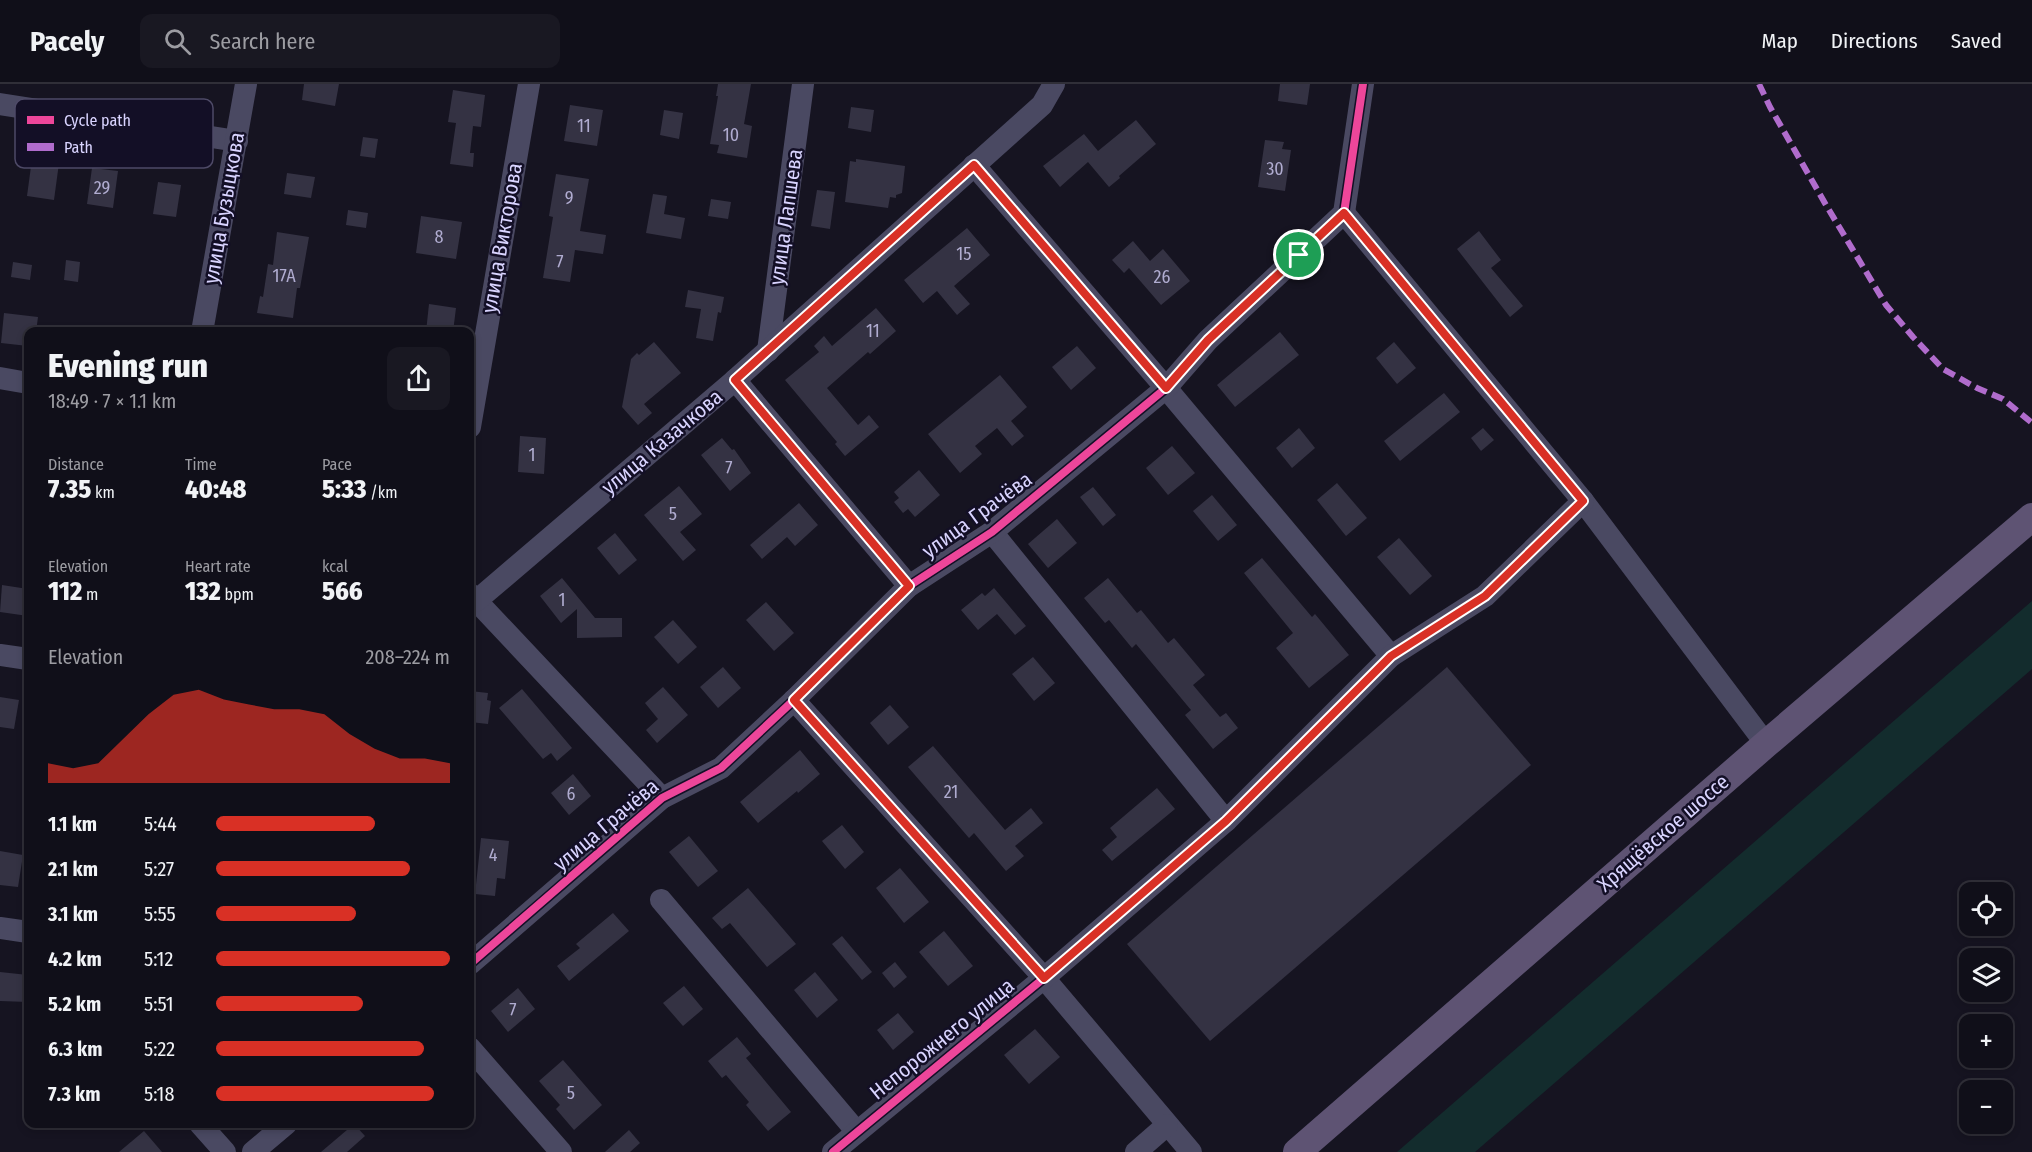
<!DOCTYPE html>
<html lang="en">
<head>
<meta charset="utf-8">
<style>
	:root { --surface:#100f19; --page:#191822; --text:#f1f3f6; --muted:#9c9ca2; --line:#302f38; --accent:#d93025 }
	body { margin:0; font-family:"Fira Sans Condensed",sans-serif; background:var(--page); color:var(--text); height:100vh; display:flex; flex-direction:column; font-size:22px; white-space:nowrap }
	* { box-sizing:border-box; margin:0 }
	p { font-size:20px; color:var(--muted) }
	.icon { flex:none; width:33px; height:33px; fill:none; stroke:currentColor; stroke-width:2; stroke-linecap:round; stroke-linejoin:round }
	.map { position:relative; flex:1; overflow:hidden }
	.details { position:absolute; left:24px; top:243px; width:450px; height:801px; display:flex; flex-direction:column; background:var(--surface); border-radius:12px; box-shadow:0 3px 9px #0003,0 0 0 2px var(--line) }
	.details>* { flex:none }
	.fabs { position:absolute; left:1959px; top:798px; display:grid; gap:12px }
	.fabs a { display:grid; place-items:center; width:54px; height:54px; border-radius:12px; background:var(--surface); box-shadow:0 3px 9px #0003,0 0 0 2px var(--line); font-size:30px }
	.pin { position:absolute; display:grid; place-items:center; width:51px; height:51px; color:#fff; margin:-26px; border:3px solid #fff; border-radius:50%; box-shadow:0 2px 6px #0007 }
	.round { display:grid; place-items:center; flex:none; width:63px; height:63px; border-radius:12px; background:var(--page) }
	.summary { display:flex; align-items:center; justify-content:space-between; height:102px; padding:0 24px }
	h1 { font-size:33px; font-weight:800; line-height:45px }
	.stats { display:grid; grid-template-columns:repeat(3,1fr); gap:9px; height:102px; padding:6px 24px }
	.stats div { display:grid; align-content:center }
	.stats b { font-size:26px; font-weight:800 }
	.stats small { font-size:16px; font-weight:400 }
	.stats p { font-size:16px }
	.chart { height:168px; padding:12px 24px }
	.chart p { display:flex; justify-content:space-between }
	.chart svg { width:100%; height:108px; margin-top:6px; fill:var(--accent); opacity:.7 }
	ul { padding:0 24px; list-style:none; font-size:20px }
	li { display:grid; grid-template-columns:96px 72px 1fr; align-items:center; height:45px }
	li i { height:15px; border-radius:8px; background:var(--accent) }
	header { display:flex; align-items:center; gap:36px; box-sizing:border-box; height:84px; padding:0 30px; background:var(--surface); border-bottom:2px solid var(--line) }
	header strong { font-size:28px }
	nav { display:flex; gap:33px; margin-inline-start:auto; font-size:21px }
	.search { width:420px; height:54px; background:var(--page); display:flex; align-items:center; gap:15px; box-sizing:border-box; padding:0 21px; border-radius:12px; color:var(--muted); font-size:22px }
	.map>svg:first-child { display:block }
	.green { fill:#132c2d }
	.building { fill:#343243 }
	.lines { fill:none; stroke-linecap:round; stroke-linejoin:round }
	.minor { stroke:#4a4962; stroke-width:22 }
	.major { stroke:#5e5373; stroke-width:28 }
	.quiet { stroke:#b06ccc; stroke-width:6; stroke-dasharray:12 6; stroke-linecap:butt }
	.cycleway-casing { stroke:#130f26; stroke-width:11 }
	.cycleway { stroke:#ed469a; stroke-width:8 }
	.route-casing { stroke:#fff; stroke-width:12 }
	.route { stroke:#d93025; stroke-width:8 }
	.labels { text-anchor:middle; stroke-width:5; stroke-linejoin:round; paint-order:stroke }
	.number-label { font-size:18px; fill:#b0acd0 }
	.street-label { font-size:21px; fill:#d9d4ff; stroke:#130f26 }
	.key { fill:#130f26; stroke:#4e4a67; stroke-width:1.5 }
	.key-label { font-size:16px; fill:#d9d4ff }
</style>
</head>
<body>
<header>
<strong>Pacely</strong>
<div class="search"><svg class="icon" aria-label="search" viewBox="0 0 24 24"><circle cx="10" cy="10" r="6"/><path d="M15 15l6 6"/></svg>Search here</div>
<nav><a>Map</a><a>Directions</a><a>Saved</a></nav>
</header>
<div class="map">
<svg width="2032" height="1068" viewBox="0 0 2032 1068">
	<rect width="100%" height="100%" fill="#161421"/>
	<!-- green -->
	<polygon class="green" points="2032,517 2032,585 1475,1068 1397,1068"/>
	<!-- building -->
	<g class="building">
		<polygon points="304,0 339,0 335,22 302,16"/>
		<polygon points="718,0 751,0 744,40 752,42 747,74 717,69 719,61 710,60 718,12 716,12"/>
		<polygon points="1280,0 1310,0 1307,21 1278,17"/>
		<polygon points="453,6 485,11 481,43 473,42 470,69 474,69 473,83 450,80 456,39 448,38"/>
		<polygon points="570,21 603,26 597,62 564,57"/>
		<polygon points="851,23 874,26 871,48 848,44"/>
		<polygon points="664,26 683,29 679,55 660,51"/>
		<polygon points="1136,36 1156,60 1119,92 1120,94 1109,103 1088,78 1060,103 1043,82 1084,50 1098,67"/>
		<polygon points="363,53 378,55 375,74 360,72"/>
		<polygon points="1265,56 1284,58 1282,65 1291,66 1285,107 1258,103"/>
		<polygon points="32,75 59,79 54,116 27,112"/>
		<polygon points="856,75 905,82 902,109 896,111 896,114 890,113 888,124 845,118 850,77 856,78"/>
		<polygon points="92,84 118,87 113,124 87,120"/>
		<polygon points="287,89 315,93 311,114 284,110"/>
		<polygon points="556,90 589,95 580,147 606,151 603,170 575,166 570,198 543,194 553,133 549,132"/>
		<polygon points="158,98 181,101 176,133 153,130"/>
		<polygon points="817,106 835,108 830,145 811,142"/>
		<polygon points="653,110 667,112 664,130 685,134 681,155 646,149"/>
		<polygon points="711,115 731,118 728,135 708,132"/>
		<polygon points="348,126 368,129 366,144 346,141"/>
		<polygon points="421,132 462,138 456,175 416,169"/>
		<polygon points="967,144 990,171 954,202 970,220 957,231 937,207 923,219 904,196"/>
		<polygon points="1479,147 1501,176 1491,184 1523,222 1510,233 1457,165"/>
		<polygon points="277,148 309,153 300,204 297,204 293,234 257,229 260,212 263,213 268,180 273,181"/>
		<polygon points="1133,157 1150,177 1163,165 1190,197 1161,221 1129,184 1124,189 1112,176"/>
		<polygon points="66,176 80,178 78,198 64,196"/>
		<polygon points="13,178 32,181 30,196 11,193"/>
		<polygon points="688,206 724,213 721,229 718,228 713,257 696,254 701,225 685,223"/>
		<polygon points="429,220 456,224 453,248 426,248"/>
		<polygon points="876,224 896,247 870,270 868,268 827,304 858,341 869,331 879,343 845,372 835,360 837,358 785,296 819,268 814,262 824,252 832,262"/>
		<polygon points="4,229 38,233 36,248 28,248 28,262 1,259"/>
		<polygon points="1280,248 1299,271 1235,323 1217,301"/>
		<polygon points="654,258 681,289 644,320 652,329 638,341 622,323 631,275 637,269 639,271"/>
		<polygon points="1394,258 1416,284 1397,300 1376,274"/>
		<polygon points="1077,262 1096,284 1071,306 1052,283"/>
		<polygon points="1000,291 1027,323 1011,337 1024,352 1012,362 997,344 975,362 982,370 960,389 928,350"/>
		<polygon points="1444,309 1460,328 1400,377 1384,357"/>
		<polygon points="1299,344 1315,364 1292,384 1276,364"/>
		<polygon points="1483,344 1494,356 1481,367 1471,354"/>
		<polygon points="520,352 546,354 544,390 518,388"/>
		<polygon points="722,354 732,366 734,365 751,389 730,407 701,371"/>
		<polygon points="1172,362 1195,389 1168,411 1146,384"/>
		<polygon points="919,386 940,411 915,433 908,425 903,429 894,418 899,414 894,408"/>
		<polygon points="1337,399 1367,434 1346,452 1317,416"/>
		<polygon points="679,402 702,430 680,448 696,466 683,477 644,431"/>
		<polygon points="1093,403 1116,431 1103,442 1080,413"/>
		<polygon points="1212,411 1237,441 1218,457 1193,427"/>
		<polygon points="799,419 818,441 795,462 787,453 762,475 750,461"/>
		<polygon points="1057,435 1077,459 1048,484 1028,460"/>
		<polygon points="615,449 637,476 619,491 597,464"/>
		<polygon points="1399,454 1432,492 1410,511 1377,473"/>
		<polygon points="1262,474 1312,533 1315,530 1349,571 1309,604 1276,564 1293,549 1244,489"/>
		<polygon points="562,494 595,534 622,534 622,553 577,554 577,525 561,539 540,512"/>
		<polygon points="1108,494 1137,529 1141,526 1168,559 1174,554 1205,591 1193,601 1220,633 1226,629 1238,644 1213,665 1185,631 1191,626 1136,560 1132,564 1109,536 1105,539 1084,514"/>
		<polygon points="2,501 28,505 28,532 0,528"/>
		<polygon points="994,504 1026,542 1015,551 997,530 978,546 961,526 982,509 985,512"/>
		<polygon points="766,518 794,549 774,567 746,536"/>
		<polygon points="673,536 697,563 678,580 654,553"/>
		<polygon points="1033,573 1055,599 1034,617 1012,590"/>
		<polygon points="723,583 741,604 718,624 700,603"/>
		<polygon points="1447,583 1531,681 1210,957 1127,860"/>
		<polygon points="663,603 688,631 657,659 646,646 658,635 645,619"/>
		<polygon points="522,605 572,664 557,677 551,669 543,675 499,624"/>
		<polygon points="470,607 488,609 487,616 491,617 488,640 470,638"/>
		<polygon points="0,613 19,616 14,645 0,643"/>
		<polygon points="890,621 909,643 888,661 870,639"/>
		<polygon points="933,662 1005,746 1031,724 1043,739 1015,762 1024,772 1006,787 974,749 969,754 908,683"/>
		<polygon points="800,666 820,690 798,709 797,707 758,739 740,718"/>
		<polygon points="573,690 591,712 569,731 551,709"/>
		<polygon points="1157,704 1175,725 1112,777 1102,766 1117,753 1110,744"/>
		<polygon points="842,741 864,768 845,785 822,757"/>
		<polygon points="689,752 718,787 698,803 669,768"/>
		<polygon points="481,754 509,757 505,795 497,794 495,812 475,810"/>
		<polygon points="0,767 23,771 18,803 0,801"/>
		<polygon points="900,784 929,818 904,839 876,804"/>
		<polygon points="748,804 796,860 767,883 730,839 722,845 712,834"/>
		<polygon points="613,829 629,847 569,897 557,882 580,864 576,860"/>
		<polygon points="944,847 973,882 948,902 919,868"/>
		<polygon points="842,852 872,888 862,896 832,860"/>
		<polygon points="895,878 907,893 894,904 882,889"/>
		<polygon points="0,888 28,891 28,918 0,917"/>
		<polygon points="815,888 838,916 817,934 794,906"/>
		<polygon points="684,902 703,925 683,942 663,919"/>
		<polygon points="518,904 535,925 508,948 491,927"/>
		<polygon points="898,929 914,948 893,966 877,946"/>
		<polygon points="1035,945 1060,973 1029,1000 1004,971"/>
		<polygon points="737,953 751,970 746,974 791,1028 768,1047 746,1021 749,1018 726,991 722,994 708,977"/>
		<polygon points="563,976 602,1021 574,1046 556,1025 560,1021 539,997"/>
		<polygon points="354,1040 365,1052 347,1068 321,1068"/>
		<polygon points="629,1046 640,1059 630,1068 605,1068"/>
		<polygon points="144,1047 162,1068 119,1068"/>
	</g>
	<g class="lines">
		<!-- minor -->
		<g class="minor">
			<polyline points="0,20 237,57"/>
			<polyline points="974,81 1166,304 1391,572"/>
			<polyline points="1344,129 1583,417 1766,660"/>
			<polyline points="202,248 246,0"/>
			<polyline points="768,267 803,0"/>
			<polyline points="0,294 28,299"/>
			<polyline points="735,296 909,502"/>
			<polyline points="470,343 529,0"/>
			<polyline points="992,448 1226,737"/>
			<polyline points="470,510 662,714"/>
			<polyline points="476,517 735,296 1042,21 1054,0"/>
			<polyline points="0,571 28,575"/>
			<polyline points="794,616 1044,894 1191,1068"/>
			<polyline points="661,816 857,1048"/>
			<polyline points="0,844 28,848"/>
			<polyline points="470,880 662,714 721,684 794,616 909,502 992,448 1166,304 1208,256 1344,129 1363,0"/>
			<polyline points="470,964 561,1068"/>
			<polyline points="200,1040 225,1068"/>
			<polyline points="253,1068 286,1040"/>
			<polyline points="833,1068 1044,894 1226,737 1391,572 1485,512 1583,417"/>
			<polyline points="1136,1068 1167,1041"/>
		</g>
		<!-- major -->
		<polyline class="major" points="1297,1068 1766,660 2032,433"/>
		<!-- quiet -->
		<polyline class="quiet" points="1759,0 1770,23 1826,121 1886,221 1913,253 1943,285 1977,304 2003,315 2032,339"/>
		<defs>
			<g id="cycleway">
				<polyline points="470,880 662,714 721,684 794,616 909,502 992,448 1166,304 1208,256 1344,129 1363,0"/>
				<polyline points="833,1068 1044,894 1226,737 1391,572 1485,512 1583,417"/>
			</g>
		</defs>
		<!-- cycleway casing -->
		<use href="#cycleway" class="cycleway-casing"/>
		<!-- cycleway -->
		<use href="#cycleway" class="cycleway"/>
	</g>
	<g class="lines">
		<defs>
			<polygon id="route" points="974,81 1166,304 1208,256 1344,129 1583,417 1485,512 1391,572 1226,737 1044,894 794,616 909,502 735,296"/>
		</defs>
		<!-- route casing -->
		<use href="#route" class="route-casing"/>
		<!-- route -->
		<use href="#route" class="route"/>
	</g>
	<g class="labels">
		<!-- number labels -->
		<g class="number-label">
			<text x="584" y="48">11</text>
			<text x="731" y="57">10</text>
			<text x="1275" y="91">30</text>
			<text x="102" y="110">29</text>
			<text x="569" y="120">9</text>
			<text x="439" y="159">8</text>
			<text x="964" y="176">15</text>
			<text x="560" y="184">7</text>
			<text x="284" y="198">17А</text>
			<text x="1162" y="199">26</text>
			<text x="873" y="253">11</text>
			<text x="532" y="377">1</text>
			<text x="729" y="390">7</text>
			<text x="673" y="436">5</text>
			<text x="562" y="522">1</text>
			<text x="951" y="714">21</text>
			<text x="571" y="716">6</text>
			<text x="493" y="777">4</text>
			<text x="513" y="932">7</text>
			<text x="571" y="1015">5</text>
		</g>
		<!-- street labels -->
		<g class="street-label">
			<text transform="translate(224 124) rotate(-80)" y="7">улица Бузыцкова</text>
			<text transform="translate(786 133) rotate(-82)" y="7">улица Лапшева</text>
			<text transform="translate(502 154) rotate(-80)" y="7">улица Викторова</text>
			<text transform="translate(662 358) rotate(-40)" y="7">улица Казачкова</text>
			<text transform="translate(977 431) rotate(-36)" y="7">улица Грачёва</text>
			<text transform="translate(606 741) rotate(-40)" y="7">улица Грачёва</text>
			<text transform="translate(1663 749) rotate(-41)" y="7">Хрящёвское шоссе</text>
			<text transform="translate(942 955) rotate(-39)" y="7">Непорожнего улица</text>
		</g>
	</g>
	<!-- legend -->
	<rect x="15" y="15" width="198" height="69" rx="9" class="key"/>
	<rect x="27" y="32" width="27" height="8" fill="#ed469a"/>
	<rect x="27" y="59" width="27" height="8" fill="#b06ccc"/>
	<g class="key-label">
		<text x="64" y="42">Cycle path</text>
		<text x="64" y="69">Path</text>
	</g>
</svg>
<div class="fabs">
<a><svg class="icon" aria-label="locate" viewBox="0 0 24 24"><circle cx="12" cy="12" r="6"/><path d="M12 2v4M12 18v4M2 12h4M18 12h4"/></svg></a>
<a><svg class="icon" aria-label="layers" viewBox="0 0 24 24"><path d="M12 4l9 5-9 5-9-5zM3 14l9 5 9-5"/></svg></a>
<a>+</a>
<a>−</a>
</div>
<div class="pin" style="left:1299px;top:171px;background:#1e9e55"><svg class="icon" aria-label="arrive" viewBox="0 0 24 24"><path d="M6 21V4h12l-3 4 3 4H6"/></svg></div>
<section class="details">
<div class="summary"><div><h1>Evening run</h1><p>18:49 · 7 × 1.1 km</p></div><a class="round"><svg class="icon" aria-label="share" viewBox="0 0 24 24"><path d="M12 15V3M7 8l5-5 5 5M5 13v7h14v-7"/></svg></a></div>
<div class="stats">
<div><p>Distance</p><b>7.35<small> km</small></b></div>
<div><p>Time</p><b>40:48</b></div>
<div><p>Pace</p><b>5:33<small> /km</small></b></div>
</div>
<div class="stats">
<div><p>Elevation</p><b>112<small> m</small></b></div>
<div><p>Heart rate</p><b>132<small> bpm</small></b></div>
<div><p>kcal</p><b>566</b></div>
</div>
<div class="chart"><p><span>Elevation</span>208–224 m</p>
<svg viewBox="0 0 160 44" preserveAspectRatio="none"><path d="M0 44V36L10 38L20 36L30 26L40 16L50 8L60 6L70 10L80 12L90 14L100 14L110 16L120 24L130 30L140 34L150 34L160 36V44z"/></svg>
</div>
<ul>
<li><b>1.1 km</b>5:44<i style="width:68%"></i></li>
<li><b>2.1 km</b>5:27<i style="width:83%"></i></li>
<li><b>3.1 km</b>5:55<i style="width:60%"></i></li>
<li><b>4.2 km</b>5:12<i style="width:100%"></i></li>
<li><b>5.2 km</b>5:51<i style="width:63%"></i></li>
<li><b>6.3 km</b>5:22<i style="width:89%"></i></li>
<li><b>7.3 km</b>5:18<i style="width:93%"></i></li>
</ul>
</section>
</div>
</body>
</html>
